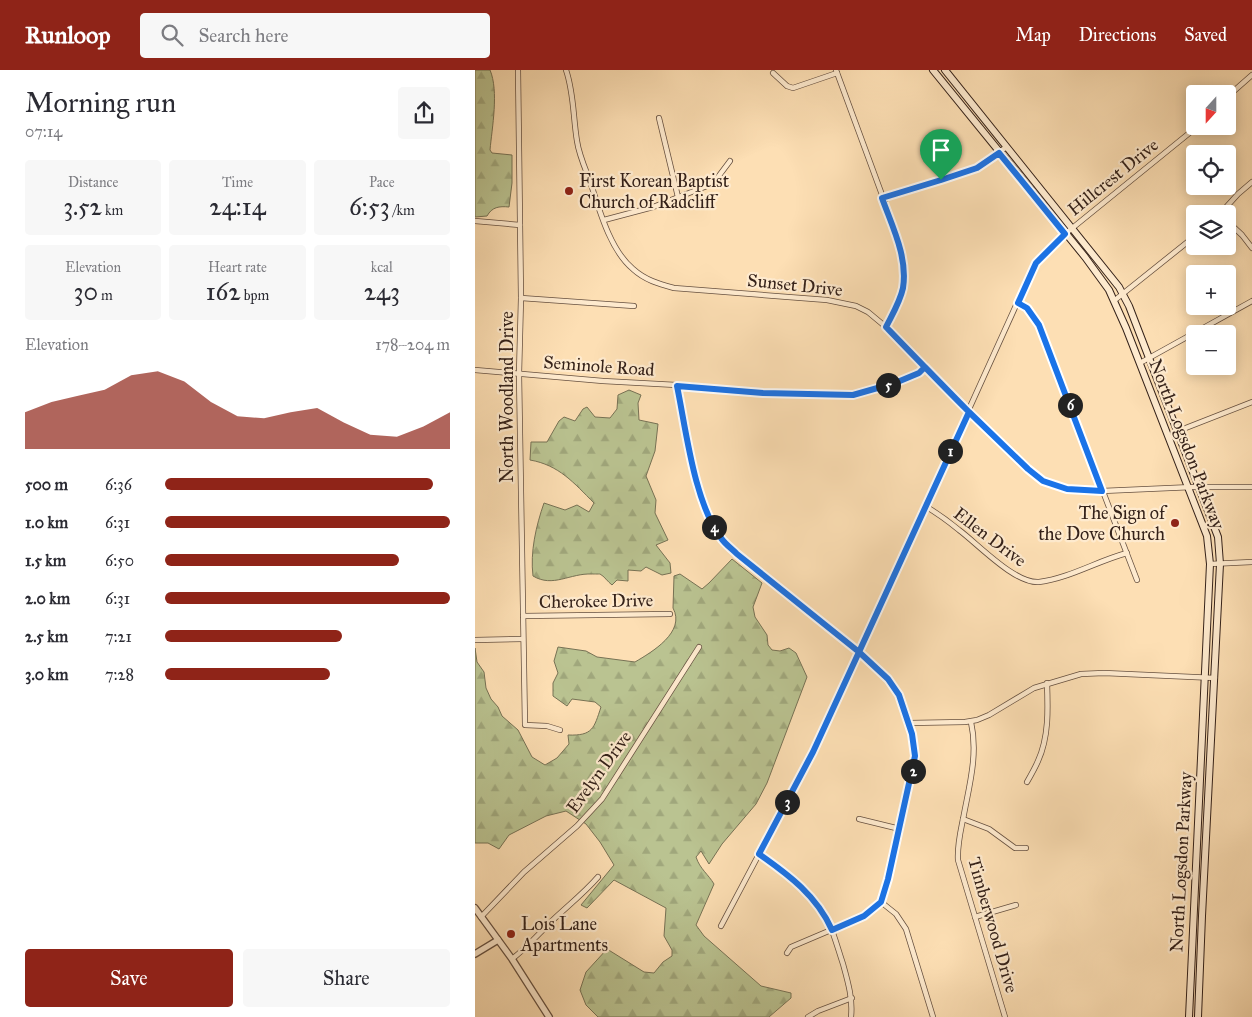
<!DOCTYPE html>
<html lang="en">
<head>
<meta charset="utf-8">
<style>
	:root { --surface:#fff; --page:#f7f7f7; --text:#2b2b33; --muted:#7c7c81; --accent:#8f2418 }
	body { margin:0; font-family:"IM FELL Great Primer",serif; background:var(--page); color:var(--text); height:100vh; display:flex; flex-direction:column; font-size:19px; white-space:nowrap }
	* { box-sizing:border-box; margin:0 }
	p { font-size:16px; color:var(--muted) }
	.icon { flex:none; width:28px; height:28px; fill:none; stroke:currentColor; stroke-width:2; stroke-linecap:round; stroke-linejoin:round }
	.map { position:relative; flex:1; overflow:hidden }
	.drawer { display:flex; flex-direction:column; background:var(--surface); width:475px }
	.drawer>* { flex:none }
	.needle { width:32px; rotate:201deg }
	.controls { position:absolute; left:711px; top:15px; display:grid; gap:10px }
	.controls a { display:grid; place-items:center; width:50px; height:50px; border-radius:5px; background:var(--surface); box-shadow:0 2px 12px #0003; font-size:25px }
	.pin { position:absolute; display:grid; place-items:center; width:42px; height:42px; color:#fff; margin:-51px -21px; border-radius:50% 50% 50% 0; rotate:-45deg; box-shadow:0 0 5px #0007 }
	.pin .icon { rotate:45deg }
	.km { position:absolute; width:25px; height:25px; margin:-12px; border-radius:50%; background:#222; color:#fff; font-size:14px; line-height:25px; text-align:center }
	.round { display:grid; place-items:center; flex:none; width:52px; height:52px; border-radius:5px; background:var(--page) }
	.headline { display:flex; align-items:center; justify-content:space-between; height:85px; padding:0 25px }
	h1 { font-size:28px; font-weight:600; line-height:38px }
	.stats { display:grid; grid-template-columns:repeat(3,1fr); gap:8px; height:85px; padding:5px 25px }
	.stats div { display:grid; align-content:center; border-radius:5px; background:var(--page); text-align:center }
	.stats b { font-size:25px; font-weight:600 }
	.stats small { font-size:14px; font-weight:400 }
	.stats p { font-size:14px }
	.chart { height:140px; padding:10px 25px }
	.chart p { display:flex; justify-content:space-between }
	.chart svg { width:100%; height:90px; margin-top:5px; fill:var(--accent); opacity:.7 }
	.action { display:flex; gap:10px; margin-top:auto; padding:10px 25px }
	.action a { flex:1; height:58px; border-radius:5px; background:var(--accent); color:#fff; font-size:20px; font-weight:600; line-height:58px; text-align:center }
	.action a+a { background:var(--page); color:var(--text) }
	ul { padding:0 25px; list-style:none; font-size:16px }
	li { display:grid; grid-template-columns:80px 60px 1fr; align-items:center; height:38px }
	li i { height:12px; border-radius:6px; background:var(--accent) }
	header { display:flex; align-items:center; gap:30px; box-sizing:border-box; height:70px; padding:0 25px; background:var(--accent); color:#fff }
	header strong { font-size:24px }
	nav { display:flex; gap:28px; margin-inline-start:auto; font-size:18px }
	.search { width:350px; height:45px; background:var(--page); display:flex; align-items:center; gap:12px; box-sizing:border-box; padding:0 18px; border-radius:5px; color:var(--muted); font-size:19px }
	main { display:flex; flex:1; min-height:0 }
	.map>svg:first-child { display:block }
	.forest { fill:url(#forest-firs); stroke:#777255 }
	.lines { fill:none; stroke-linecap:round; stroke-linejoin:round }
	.minor-casing { stroke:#665040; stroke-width:6 }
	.tertiary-casing { stroke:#665040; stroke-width:8 }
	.secondary-casing { stroke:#342119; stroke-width:8 }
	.minor { stroke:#feeace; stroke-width:4.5 }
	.tertiary { stroke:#feeace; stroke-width:5.5 }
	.secondary { stroke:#feeace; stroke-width:6 }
	.route-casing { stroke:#fff; stroke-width:10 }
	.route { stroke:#1a73e8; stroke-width:6 }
	.poi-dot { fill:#8f2418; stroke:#feeace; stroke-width:2 }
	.labels { text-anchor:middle; stroke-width:4.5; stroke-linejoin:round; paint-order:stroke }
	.street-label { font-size:18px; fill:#342119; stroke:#feeace }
	.poi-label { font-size:18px; fill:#342119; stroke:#feeace; text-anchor:start }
</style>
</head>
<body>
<header>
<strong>Runloop</strong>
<div class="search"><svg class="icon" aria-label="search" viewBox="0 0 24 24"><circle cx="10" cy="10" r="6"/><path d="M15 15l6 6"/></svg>Search here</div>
<nav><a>Map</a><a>Directions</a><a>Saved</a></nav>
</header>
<main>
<section class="drawer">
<div class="headline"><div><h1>Morning run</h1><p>07:14</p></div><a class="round"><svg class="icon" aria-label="share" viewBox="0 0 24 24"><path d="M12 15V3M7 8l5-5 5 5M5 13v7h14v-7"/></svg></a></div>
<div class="stats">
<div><p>Distance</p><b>3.52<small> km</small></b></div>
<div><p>Time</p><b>24:14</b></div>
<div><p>Pace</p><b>6:53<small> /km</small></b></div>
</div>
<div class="stats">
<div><p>Elevation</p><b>30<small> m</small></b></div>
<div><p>Heart rate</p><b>162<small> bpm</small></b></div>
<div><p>kcal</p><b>243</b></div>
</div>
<div class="chart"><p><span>Elevation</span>178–204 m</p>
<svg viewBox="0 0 160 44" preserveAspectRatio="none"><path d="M0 44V26L10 21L20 18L30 15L40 8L50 6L60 11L70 21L80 28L90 29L100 26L110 24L120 31L130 37L140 38L150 33L160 26V44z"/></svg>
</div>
<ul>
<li><b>500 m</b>6:36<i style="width:94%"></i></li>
<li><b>1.0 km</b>6:31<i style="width:100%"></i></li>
<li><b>1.5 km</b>6:50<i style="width:82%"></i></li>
<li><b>2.0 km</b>6:31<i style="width:100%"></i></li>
<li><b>2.5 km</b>7:21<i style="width:62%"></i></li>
<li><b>3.0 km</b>7:28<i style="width:58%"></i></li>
</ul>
<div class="action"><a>Save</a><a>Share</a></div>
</section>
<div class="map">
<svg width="777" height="947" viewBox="0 0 777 947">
	<defs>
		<pattern id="forest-firs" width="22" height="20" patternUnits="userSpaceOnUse" patternTransform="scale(1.25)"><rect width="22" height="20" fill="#bac391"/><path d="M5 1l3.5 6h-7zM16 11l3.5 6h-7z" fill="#a0a77c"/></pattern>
	</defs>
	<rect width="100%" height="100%" fill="#fddfb4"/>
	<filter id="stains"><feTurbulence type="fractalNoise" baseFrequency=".004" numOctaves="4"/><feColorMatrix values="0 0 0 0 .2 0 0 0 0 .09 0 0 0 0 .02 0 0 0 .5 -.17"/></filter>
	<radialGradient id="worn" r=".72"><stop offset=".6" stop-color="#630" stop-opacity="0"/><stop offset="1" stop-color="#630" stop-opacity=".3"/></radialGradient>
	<!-- forest -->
	<g class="forest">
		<path d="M0 0H15C24 21 17 58 15 80L17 83 37 85V113L34 137C24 136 17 137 12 146L0 147Z"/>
		<path d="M154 320 166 325 163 333 164 350 183 354 180 381 171 406 181 430 180 443 193 470 181 475 195 493 196 503 187 505 171 497 166 501 153 500V511L142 510 137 515C133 512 129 506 125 504 124 504 117 504 117 504 95 503 78 518 58 506 55 482 61 456 69 433L90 440 102 435 114 442 119 433C99 413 84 395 55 390L56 372H72L84 351 89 347 100 351 108 339 112 337 120 347 135 348 142 339 143 325Z"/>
		<path d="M257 489 287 513 278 537 280 547 292 565 293 575 297 580 305 581 314 578 321 583 332 607 292 713 281 734 247 774 234 794 226 781 221 787C225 799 233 804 239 814L221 855 229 866 286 916 316 923V928L294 947H123L111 935 105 920 111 902 132 879 169 902 179 903 188 892 197 886V880L189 866 191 838 139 810 112 838 106 835 139 795 125 772 111 754 91 741 71 746 34 765 24 779 13 773H0V578L2 592 9 602 11 618 16 629 23 637 27 646 43 660 57 687 70 695 82 688 94 674 93 665C118 666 119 658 126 637L120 632 97 629 92 636 78 626V613L83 603 79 591 83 577 111 581 122 587 160 592C177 582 211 562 198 538L199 506 205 504 227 519 234 513Z"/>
	</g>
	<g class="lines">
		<defs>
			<g id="minor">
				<polyline points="43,0 46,228 44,304 50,655 72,656 85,660"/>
				<path d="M91 0C99 23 98 47 102 71 104 85 110 98 115 111 124 139 135 180 158 199 170 210 184 214 199 218L352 230 381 236 393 242 411 257 493 342 553 399 568 411 583 417 601 420 627 421 718 417H777"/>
				<path d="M361 0 420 160C424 180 432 201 427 222 424 234 417 246 411 257"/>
				<polyline points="298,3 312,16 318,18 362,3"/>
				<polyline points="752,27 777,5"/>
				<polyline points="184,48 203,127"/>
				<path d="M407 128C449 114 498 108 531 77"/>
				<polyline points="745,144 763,124 777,112"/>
				<polyline points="129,150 178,137 232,116 240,111 255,91"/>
				<polyline points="0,151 45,155"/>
				<polyline points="752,151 767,165 777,178"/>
				<polyline points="46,228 159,236"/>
				<polyline points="640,230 720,166"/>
				<polyline points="543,233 552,238 564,255 662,510"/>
				<polyline points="665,293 777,231"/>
				<polyline points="0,300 128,311 220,316 288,323 361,325 378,325 396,321 432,308 444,303 450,297"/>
				<path d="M202 316C210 359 219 433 246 468 250 474 257 479 262 484L383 582 413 609 421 619 429 637 437 664 440 679 439 694 425 759 413 809 406 832 389 846 316 877 312 883"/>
				<polyline points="703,361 777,332"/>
				<path d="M450 436C462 443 473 451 484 460 503 474 540 514 564 512 595 508 622 491 652 483"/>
				<polyline points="735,494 777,492"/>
				<polyline points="48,546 195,544"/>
				<polyline points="0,570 48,569"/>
				<path d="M496 652C503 683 495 713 489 744 486 760 482 774 483 790L530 947"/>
				<polyline points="434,653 490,652 502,650 514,645 559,618 606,604 629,603 740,608"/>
				<path d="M552 712C556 705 560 698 563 691 574 667 573 639 572 613"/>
				<polyline points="384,749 425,759"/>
				<polyline points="488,749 514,759 540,778 551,778"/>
				<path d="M284 783C309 802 339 821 353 850 359 864 363 879 368 894 373 912 378 929 376 947"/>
				<polyline points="406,832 421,844 431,859 458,947"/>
				<polyline points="6,847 49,802 102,756 127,729 224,577"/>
				<polyline points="500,847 541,835"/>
				<polyline points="246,856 338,682 355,646 557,200 566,186 590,164 723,56"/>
				<path d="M37 889C53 877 65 862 80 848 95 834 110 822 123 807"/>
				<polyline points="333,947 343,941 377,928"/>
			</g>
			<g id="tertiary">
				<polyline points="0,838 37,889 74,947"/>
				<polyline points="0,884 23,870"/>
			</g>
			<g id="secondary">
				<polyline points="458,0 610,187 634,220 651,258 732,466 735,494 714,947"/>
				<polyline points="470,0 644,217 654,236 743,467 745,494 727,846 723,947"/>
			</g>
		</defs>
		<!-- minor casing -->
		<use href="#minor" class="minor-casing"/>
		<!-- tertiary casing -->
		<use href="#tertiary" class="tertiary-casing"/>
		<!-- secondary casing -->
		<use href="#secondary" class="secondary-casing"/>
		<!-- minor -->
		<use href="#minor" class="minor"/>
		<!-- tertiary -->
		<use href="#tertiary" class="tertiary"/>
		<!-- secondary -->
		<use href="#secondary" class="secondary"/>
	</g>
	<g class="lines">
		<defs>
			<path id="route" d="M466 110 407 128C417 156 433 187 428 218 425 232 417 245 411 257 439 286 466 314 494 342L384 582 413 609 424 625 437 664 440 686 413 809 406 832 389 846 357 860C342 826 314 805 284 784L338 682 384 582 262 484C257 479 250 474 246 468 219 432 211 359 202 316L288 323 378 325 420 313 444 303 450 297 494 342 553 399 568 411 592 419 627 421 564 255 552 238 543 233 561 193 590 164 524 83 502 98 466 110"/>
		</defs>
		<!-- route casing -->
		<use href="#route" class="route-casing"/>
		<!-- route -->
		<use href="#route" class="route"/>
	</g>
	<!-- markers -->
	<g class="poi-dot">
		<circle cx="94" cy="121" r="5"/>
		<circle cx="700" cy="453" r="5"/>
		<circle cx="36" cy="864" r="5"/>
	</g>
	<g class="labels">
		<!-- street labels -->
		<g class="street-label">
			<text transform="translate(638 107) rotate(-39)" y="6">Hillcrest Drive</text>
			<text transform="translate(320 215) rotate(6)" y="6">Sunset Drive</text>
			<text transform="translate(124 296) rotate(4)" y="6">Seminole Road</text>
			<text transform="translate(32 327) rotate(-90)" y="6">North Woodland Drive</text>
			<text transform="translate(712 374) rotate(69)" y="6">North Logsdon Parkway</text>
			<text transform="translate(515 467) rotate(37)" y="6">Ellen Drive</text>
			<text transform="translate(121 531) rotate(-1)" y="6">Cherokee Drive</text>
			<text transform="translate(124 702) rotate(-54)" y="6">Evelyn Drive</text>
			<text transform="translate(706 792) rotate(-87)" y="6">North Logsdon Parkway</text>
			<text transform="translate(518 855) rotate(74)" y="6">Timberwood Drive</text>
		</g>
		<!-- poi labels -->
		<g class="poi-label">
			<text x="104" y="117">First Korean Baptist<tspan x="104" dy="21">Church of Radcliff</tspan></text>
			<text x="690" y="449" text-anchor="end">The Sign of<tspan x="690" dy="21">the Dove Church</tspan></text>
			<text x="46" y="860">Lois Lane<tspan x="46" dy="21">Apartments</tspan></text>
		</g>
	</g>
	<rect width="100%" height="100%" filter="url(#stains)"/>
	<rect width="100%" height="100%" fill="url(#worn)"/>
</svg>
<div class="controls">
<a><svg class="needle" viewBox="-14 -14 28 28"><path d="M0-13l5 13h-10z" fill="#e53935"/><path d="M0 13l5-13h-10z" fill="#7c7c81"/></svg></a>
<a><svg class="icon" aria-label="locate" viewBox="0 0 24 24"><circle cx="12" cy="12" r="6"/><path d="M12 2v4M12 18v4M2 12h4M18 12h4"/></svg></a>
<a><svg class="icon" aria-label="layers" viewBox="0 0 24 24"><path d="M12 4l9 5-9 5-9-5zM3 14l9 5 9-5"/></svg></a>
<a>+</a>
<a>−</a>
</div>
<div class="pin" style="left:466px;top:110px;background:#1e9e55"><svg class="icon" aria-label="arrive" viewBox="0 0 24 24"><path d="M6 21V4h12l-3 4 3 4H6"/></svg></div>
<b class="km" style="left:475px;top:381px">1</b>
<b class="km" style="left:438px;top:701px">2</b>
<b class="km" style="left:312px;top:732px">3</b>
<b class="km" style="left:239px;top:457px">4</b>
<b class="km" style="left:413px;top:315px">5</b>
<b class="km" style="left:595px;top:335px">6</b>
</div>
</main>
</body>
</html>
